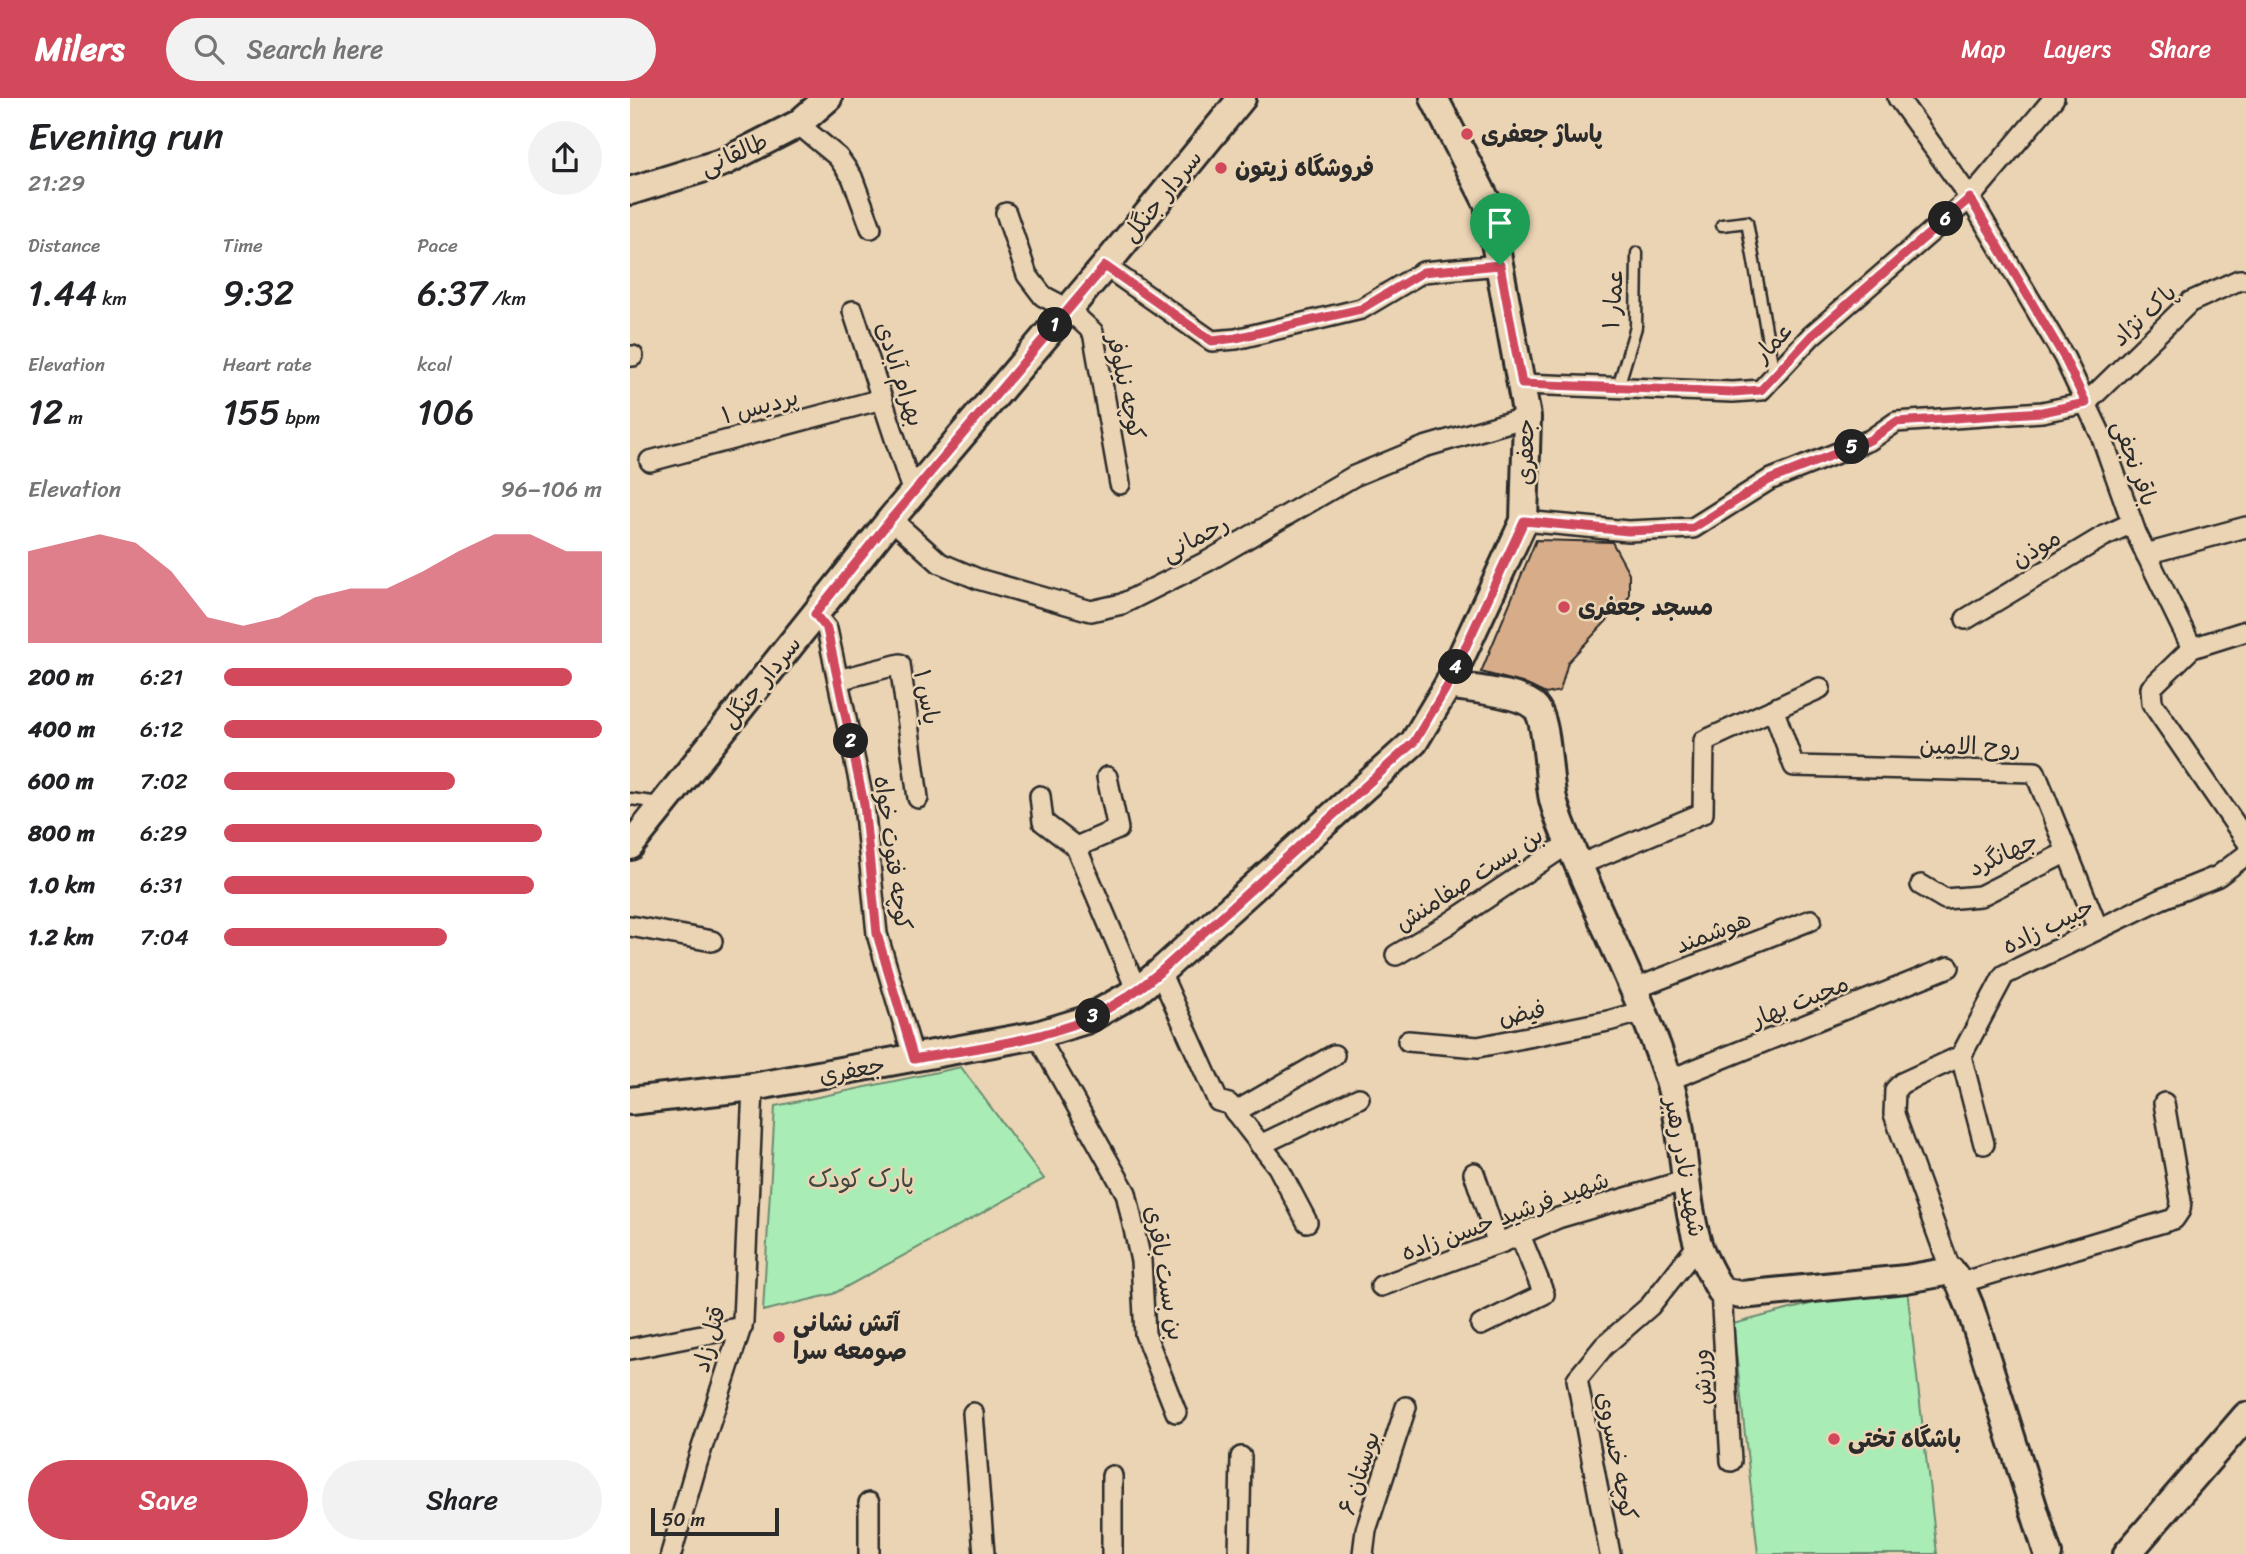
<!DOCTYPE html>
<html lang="en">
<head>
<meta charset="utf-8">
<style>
	:root { --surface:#fff; --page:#f2f2f2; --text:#202124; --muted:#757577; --accent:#d1495b }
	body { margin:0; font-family:Sriracha,"Playpen Sans Arabic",sans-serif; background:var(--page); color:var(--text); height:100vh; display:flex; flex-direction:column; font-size:26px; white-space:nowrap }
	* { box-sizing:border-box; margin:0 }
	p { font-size:23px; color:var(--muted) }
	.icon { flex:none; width:38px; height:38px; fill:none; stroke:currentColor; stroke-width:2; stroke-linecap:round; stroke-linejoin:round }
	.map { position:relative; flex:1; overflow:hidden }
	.drawer { display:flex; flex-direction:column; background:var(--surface); width:630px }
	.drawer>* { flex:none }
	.scale { position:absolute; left:21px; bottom:18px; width:128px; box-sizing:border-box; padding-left:7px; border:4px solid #2b2b2b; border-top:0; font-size:19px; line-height:24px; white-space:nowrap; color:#2b2b2b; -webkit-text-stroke:5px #ebd4b4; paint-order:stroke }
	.pin { position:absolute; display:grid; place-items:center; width:60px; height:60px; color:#fff; margin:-72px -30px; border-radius:50% 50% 50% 0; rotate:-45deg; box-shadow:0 0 7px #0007 }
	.pin .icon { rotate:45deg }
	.km { position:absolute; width:35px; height:35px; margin:-18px; border-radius:50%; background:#222; color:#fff; font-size:19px; line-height:35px; text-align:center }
	.round { display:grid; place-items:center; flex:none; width:74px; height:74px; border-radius:37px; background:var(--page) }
	.head { display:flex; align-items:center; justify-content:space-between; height:119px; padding:0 28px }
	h1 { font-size:38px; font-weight:600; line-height:52px }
	.figures { display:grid; grid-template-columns:repeat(3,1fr); gap:10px; height:119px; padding:7px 28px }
	.figures div { display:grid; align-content:center }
	.figures b { font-size:35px; font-weight:600 }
	.figures small { font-size:19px; font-weight:400 }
	.figures p { font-size:19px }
	.chart { height:196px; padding:14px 28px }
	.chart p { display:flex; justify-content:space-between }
	.chart svg { width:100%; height:126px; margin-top:7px; fill:var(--accent); opacity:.7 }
	.cta { display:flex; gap:14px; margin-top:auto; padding:14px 28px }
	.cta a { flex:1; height:80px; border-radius:42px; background:var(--accent); color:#fff; font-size:28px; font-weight:600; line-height:80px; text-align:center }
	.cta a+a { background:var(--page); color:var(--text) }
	ul { padding:0 28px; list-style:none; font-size:23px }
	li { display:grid; grid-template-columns:112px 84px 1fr; align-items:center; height:52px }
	li i { height:18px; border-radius:9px; background:var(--accent) }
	header { display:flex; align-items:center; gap:42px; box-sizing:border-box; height:98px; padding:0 35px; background:var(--accent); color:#fff }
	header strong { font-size:33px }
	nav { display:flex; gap:38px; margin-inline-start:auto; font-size:24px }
	.search { width:490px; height:63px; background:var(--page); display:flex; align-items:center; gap:18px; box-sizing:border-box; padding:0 24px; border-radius:38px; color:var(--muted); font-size:26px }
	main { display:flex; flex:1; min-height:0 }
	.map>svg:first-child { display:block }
	.green { fill:#aaecb6; stroke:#6a8c70; stroke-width:2 }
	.building { fill:#d7ac89; stroke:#2b2b2b; stroke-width:2 }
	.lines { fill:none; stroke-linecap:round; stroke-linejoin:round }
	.lane-casing { stroke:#2b2b2b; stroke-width:15 }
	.street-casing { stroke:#2b2b2b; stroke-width:24 }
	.secondary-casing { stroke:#2b2b2b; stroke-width:32 }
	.lane { stroke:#ebd4b4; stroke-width:10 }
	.street { stroke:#ebd4b4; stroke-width:19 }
	.secondary { stroke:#ebd4b4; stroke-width:26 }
	.route-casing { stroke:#fff; stroke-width:14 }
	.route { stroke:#d1495b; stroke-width:9 }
	.poi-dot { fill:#d1495b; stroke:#ebd4b4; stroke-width:2.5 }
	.labels { text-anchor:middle; stroke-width:5; stroke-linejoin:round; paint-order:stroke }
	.poi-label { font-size:24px; font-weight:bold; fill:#2b2b2b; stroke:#ebd4b4; text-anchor:start }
	.street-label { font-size:24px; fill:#2b2b2b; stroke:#ebd4b4 }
	.park-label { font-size:24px; fill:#3e4840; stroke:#ebd4b4 }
</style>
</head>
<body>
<header>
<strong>Milers</strong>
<div class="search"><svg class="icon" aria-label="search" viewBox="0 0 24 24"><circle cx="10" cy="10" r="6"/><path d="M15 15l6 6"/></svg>Search here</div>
<nav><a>Map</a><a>Layers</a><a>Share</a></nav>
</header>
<main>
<section class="drawer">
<div class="head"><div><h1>Evening run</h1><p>21:29</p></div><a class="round"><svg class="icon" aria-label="share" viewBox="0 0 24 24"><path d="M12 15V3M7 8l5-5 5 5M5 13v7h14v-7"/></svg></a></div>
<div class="figures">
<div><p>Distance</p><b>1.44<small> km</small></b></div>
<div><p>Time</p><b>9:32</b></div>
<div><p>Pace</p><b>6:37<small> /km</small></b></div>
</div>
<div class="figures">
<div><p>Elevation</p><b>12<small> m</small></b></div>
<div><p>Heart rate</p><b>155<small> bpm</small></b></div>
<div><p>kcal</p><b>106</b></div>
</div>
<div class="chart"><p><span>Elevation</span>96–106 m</p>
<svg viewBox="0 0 160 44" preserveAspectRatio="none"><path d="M0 44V12L10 9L20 6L30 9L40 19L50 35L60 38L70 35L80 28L90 25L100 25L110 19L120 12L130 6L140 6L150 12L160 12V44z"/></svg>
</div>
<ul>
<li><b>200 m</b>6:21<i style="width:92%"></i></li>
<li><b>400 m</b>6:12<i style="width:100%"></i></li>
<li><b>600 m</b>7:02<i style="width:61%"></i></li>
<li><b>800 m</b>6:29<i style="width:84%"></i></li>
<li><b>1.0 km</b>6:31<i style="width:82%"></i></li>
<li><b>1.2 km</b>7:04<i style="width:59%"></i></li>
</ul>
<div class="cta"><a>Save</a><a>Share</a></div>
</section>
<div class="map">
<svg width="1616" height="1456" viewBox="0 0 1616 1456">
	<rect width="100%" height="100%" fill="#ebd4b4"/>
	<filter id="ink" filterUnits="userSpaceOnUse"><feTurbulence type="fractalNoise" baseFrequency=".0143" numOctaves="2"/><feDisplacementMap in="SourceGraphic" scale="14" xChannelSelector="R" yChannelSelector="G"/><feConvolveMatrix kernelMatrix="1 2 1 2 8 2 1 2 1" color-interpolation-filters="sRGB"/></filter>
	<g filter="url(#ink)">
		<!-- green -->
		<g class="green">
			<polygon points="331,969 414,1081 203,1196 133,1213 145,1008"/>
			<polygon points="1276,1181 1307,1456 1128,1456 1103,1226"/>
		</g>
		<!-- building -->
		<polygon class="building" points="906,442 982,444 999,475 999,499 938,564 930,593 916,596 892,585 851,574"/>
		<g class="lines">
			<defs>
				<g id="lane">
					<polyline points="1092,127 1117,124 1144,277"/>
					<polyline points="988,289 1006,229 1007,155"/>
					<polyline points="0,701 31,705"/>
				</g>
				<g id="street">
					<polyline points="1268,0 1340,100 1434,259 1471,337 1506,435 1562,550 1521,590 1522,605 1616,742"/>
					<polyline points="168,26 208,59 222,79 241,130"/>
					<polyline points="376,115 397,177 413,198 438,211 463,234 490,386"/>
					<polyline points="475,168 582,243 606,241 731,211 793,174 870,167"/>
					<polyline points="223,213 283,395"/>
					<polyline points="0,258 3,258"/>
					<polyline points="893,286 1103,294 1131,292 1181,238 1340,100 1424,0"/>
					<polyline points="20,363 252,301"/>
					<polyline points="261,421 310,465 348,481 461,513 492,506 578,463 724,378 794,349 897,319"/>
					<polyline points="894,423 998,433 1063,430 1139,382 1240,342 1266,324 1412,314 1456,305 1560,204 1609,182 1616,182"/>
					<polyline points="1516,456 1616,429"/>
					<polyline points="185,516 197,531 234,706 247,836 284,961"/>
					<polyline points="1336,521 1474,438 1502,425"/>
					<polyline points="1562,550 1616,533"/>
					<polyline points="208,582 270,566 288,700"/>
					<polyline points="1144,613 1164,668 1405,674 1468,831"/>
					<polyline points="410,698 413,724 446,749 488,731 477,679"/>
					<polyline points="446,749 507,893"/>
					<polyline points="949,767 1073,715 1074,643 1190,590"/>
					<polyline points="1291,787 1315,801 1350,798 1437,754"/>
					<polyline points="0,828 82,843"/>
					<polyline points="766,857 815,828 939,745"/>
					<polyline points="530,874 588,1003 599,1006 648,1069 677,1124"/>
					<polyline points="1002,892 1181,822"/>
					<polyline points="407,937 496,1095 511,1163 515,1236 546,1314"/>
					<polyline points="778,943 848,949 978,923 1014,913"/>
					<polyline points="1331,958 1354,1046"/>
					<polyline points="1039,982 1319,869"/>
					<polyline points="605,1014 704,957"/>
					<polyline points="630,1047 729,1000"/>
					<polyline points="844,1075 868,1146 890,1137 914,1196 851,1227"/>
					<polyline points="1321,1173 1264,1016 1265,992 1272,985 1331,958 1374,877 1531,801 1588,778 1616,757"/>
					<polyline points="1330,1185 1544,1121 1550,1112 1551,1103 1534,1005"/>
					<polyline points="751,1188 872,1144 928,1120 1057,1082"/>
					<polyline points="1091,1193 1101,1363"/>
					<polyline points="0,1251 112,1229"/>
					<polyline points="343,1315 354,1456"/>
					<polyline points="41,1456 67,1365 113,1223 123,989"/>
					<polyline points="239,1456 239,1405"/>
					<polyline points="482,1456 482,1378"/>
					<polyline points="609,1456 611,1359"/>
					<polyline points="733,1456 736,1432 776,1309"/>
					<polyline points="980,1456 947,1281 974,1248 1020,1208 1068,1147"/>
				</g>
				<g id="secondary">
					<polyline points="0,93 94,64 168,26 198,0"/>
					<path d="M818 587C839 591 890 594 905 609 918 621 918 681 923 701 929 726 942 751 952 775 981 843 1015 909 1038 980 1056 1034 1052 1092 1068 1146 1073 1162 1083 1179 1091 1193L1111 1197 1276 1181 1321 1173 1330 1185 1340 1209 1418 1456"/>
					<polyline points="0,748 261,421 475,168 612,0"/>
					<polyline points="0,1003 123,989 407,937 456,922 507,893 530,874 784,644 818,587 894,423 897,319 858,106 804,0"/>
					<polyline points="1497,1456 1616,1318"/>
				</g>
			</defs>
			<!-- lane casing -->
			<use href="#lane" class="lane-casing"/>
			<!-- street casing -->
			<use href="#street" class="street-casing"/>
			<!-- secondary casing -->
			<use href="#secondary" class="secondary-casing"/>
			<!-- lane -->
			<use href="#lane" class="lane"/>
			<!-- street -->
			<use href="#street" class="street"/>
			<!-- secondary -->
			<use href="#secondary" class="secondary"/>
		</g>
	</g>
	<g class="lines" filter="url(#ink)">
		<defs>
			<path id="route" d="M1340 100 1434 259 1456 305 1412 314 1266 324 1240 342 1139 382 1063 430 998 433 894 423 818 587 784 644 530 874C508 893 483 909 457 921 408 943 338 951 284 961L247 836 234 706 197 531 185 516 261 421 475 168 582 243 606 240 731 211 793 174 870 167 892 286 1103 294 1131 292 1181 238Z"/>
		</defs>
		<!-- route casing -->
		<use href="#route" class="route-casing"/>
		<!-- route -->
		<use href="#route" class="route"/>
	</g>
	<!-- markers -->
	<g class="poi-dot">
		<circle cx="837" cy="36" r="7"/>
		<circle cx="591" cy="70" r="7"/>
		<circle cx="934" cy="509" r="7"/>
		<circle cx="149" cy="1239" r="7"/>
		<circle cx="1204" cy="1341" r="7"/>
	</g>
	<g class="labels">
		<!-- poi labels -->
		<g class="poi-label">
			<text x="851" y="44">پاساژ جعفری</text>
			<text x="605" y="78">فروشگاه زیتون</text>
			<text x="948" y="517">مسجد جعفری</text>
			<text x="163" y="1233">آتش نشانی<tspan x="163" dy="28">صومعه سرا</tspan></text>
			<text x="1218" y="1349">باشگاه تختی</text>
		</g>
		<!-- street labels -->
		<g class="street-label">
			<text transform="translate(104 56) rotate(-24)" y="8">طالقانی</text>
			<text transform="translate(532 98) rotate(-51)" y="8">سردار جنگل</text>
			<text transform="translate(983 201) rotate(-86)" y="8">عمار ۱</text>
			<text transform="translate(1514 217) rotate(-43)" y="8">پاک نژاد</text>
			<text transform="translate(1143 244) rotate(-47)" y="8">عمار</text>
			<text transform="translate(270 276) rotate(72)" y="8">بهرام آبادی</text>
			<text transform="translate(496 289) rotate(78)" y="8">کوچه نیلوفر</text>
			<text transform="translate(130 308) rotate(-15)" y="8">پردیس ۱</text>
			<text transform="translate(895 354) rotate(-89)" y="8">جعفری</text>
			<text transform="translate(1505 365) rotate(70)" y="8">باقر نجفی</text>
			<text transform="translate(565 440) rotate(-28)" y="8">رحمانی</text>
			<text transform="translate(1406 450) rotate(-30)" y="8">موذن</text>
			<text transform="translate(131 584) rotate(-51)" y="8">سردار جنگل</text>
			<text transform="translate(297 599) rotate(79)" y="8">یاس ۱</text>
			<text transform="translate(1340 648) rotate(1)" y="8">روح الامین</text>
			<text transform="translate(263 755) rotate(82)" y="8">کوچه فتوت خواه</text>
			<text transform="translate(1373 756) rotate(-25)" y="8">جهانگرد</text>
			<text transform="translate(839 781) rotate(-33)" y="8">بن بست صفامنش</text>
			<text transform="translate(1418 828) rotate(-26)" y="8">حبیب زاده</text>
			<text transform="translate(1083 834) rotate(-21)" y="8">هوشمند</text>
			<text transform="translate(1170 903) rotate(-22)" y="8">محبت بهار</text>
			<text transform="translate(892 915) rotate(-11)" y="8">فیض</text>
			<text transform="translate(222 972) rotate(-10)" y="8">جعفری</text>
			<text transform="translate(1055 1069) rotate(80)" y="8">شهید نادر رهبر</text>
			<text transform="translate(875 1118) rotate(-20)" y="8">شهید فرشید حسن زاده</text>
			<text transform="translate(535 1175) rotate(80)" y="8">بن بست باقری</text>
			<text transform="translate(79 1241) rotate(-75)" y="8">قتل زاد</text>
			<text transform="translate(1072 1279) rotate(-93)" y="8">ورزش</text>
			<text transform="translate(987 1358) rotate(79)" y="8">کوچه خسروی</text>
			<text transform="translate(729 1375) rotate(-72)" y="8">بوستان ۶</text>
		</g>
		<!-- park labels -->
		<g class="park-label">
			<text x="231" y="1089">پارک کودک</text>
		</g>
	</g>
</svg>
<div class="scale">50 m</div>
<div class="pin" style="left:870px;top:167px;background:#1e9e55"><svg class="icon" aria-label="arrive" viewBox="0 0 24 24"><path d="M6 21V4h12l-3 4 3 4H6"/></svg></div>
<b class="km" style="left:425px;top:227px">1</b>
<b class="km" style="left:221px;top:643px">2</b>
<b class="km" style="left:463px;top:918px">3</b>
<b class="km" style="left:826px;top:569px">4</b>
<b class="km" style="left:1222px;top:349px">5</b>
<b class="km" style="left:1316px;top:121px">6</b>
</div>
</main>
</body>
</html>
